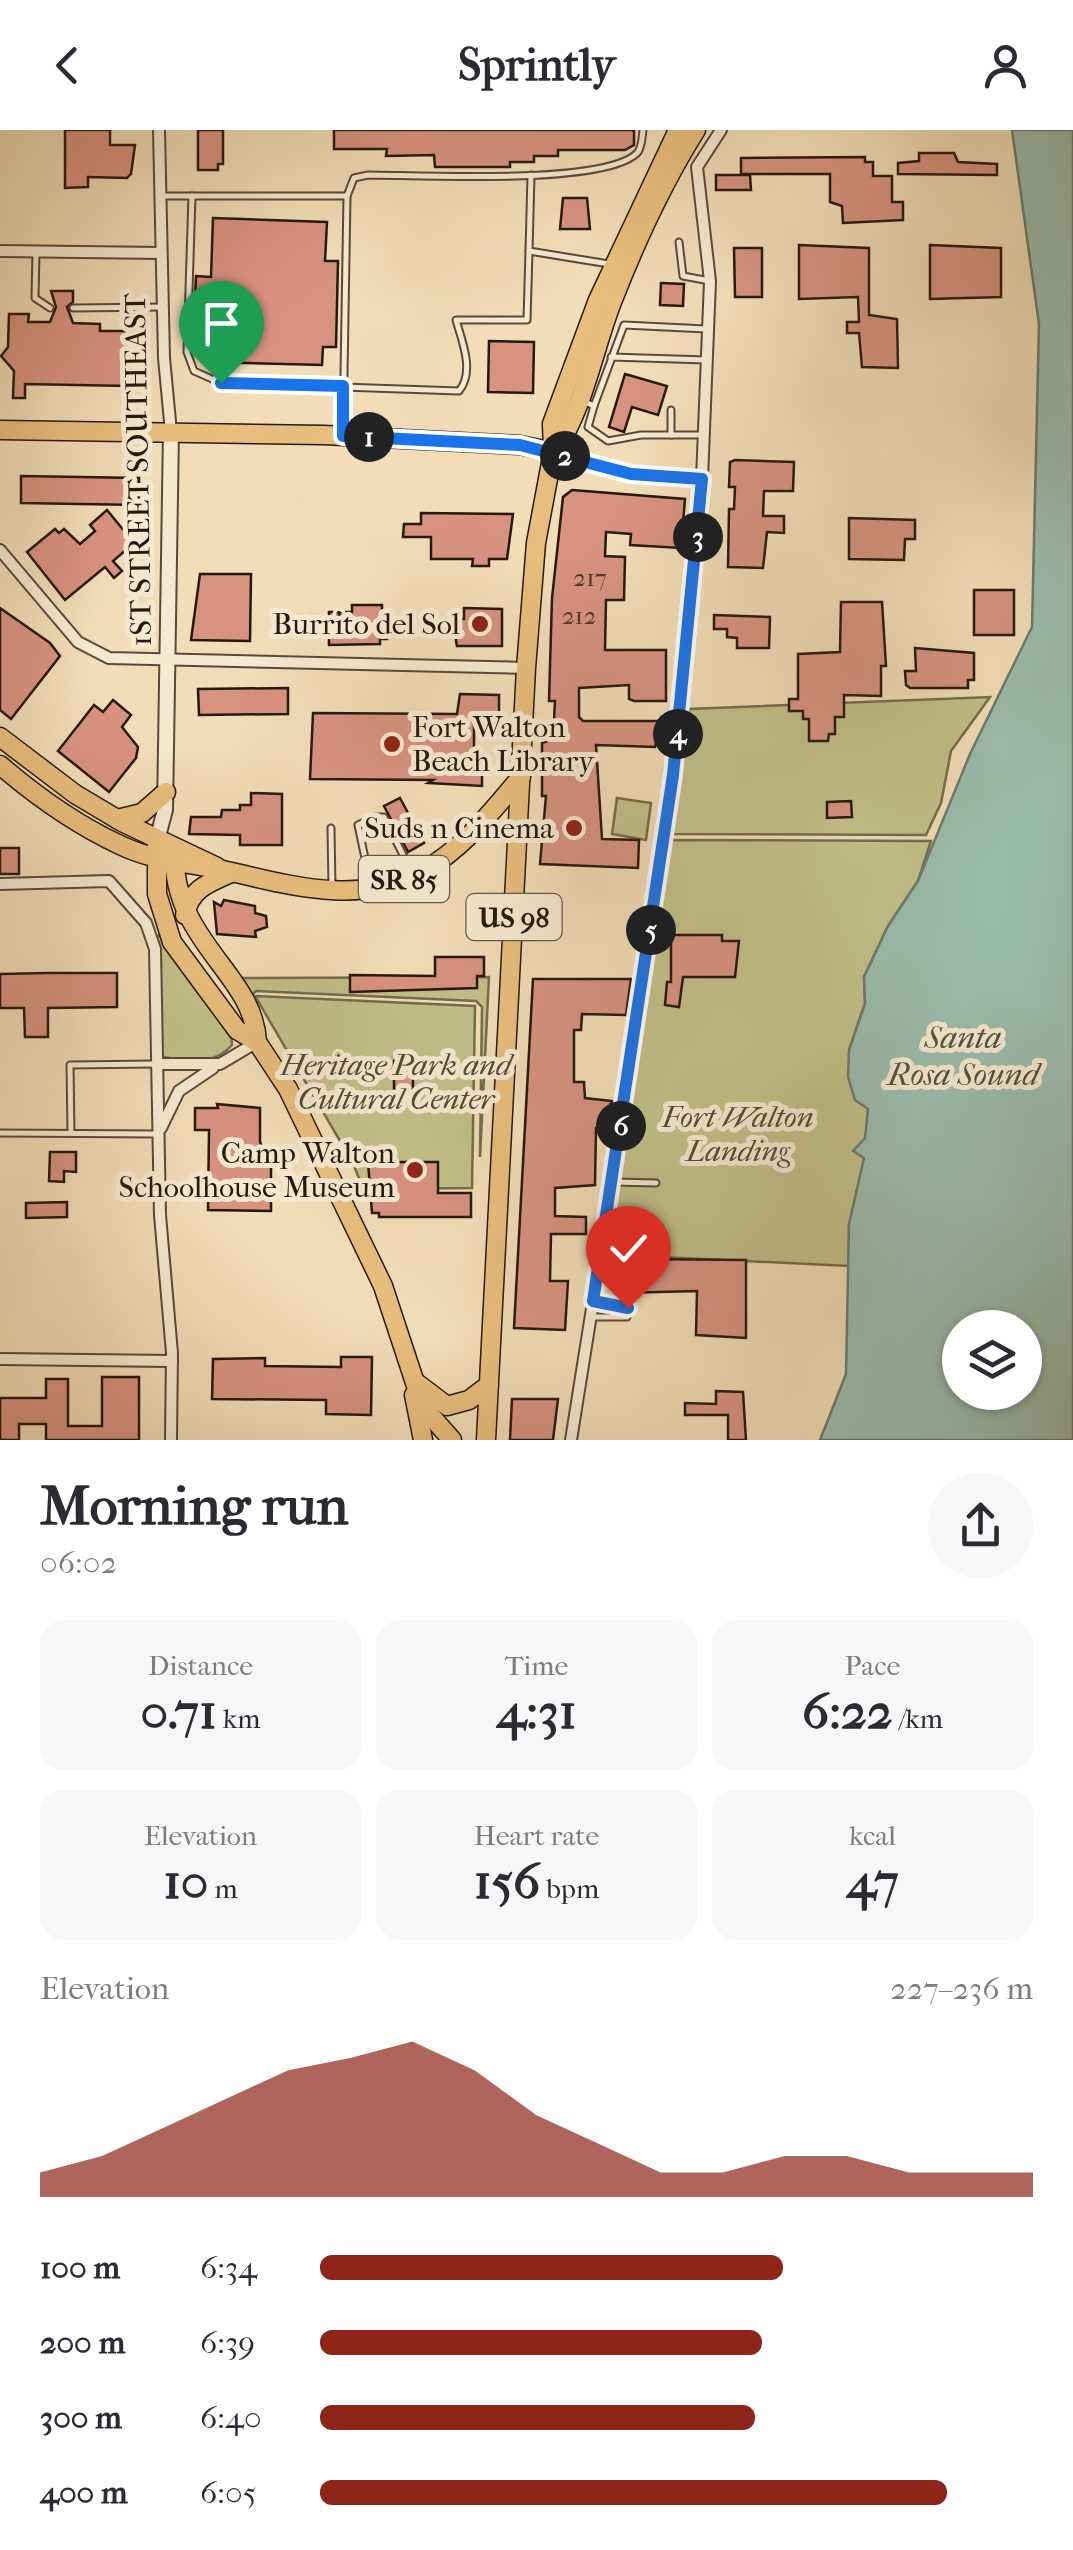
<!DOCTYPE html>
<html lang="en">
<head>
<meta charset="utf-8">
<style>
	:root { --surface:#fff; --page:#f7f7f7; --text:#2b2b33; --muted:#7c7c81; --accent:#8f2418 }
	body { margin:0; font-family:"IM FELL French Canon",serif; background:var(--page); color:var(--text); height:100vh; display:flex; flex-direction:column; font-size:38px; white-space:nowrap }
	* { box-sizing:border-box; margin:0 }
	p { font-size:32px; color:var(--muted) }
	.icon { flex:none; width:55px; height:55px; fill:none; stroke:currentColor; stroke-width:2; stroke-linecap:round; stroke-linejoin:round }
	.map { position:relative; height:1310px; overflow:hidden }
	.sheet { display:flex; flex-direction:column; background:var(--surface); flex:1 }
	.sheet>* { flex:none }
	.tools { position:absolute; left:942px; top:1180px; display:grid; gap:20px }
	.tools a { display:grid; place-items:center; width:100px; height:100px; border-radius:50%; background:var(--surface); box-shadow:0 2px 8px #0004; font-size:50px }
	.pin { position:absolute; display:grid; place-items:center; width:85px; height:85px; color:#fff; margin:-102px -42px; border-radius:50% 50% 50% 0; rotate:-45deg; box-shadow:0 0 10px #0007 }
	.pin .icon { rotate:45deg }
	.km { position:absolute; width:50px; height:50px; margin:-25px; border-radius:50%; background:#222; color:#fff; font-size:28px; line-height:50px; text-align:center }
	.round { display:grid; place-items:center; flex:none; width:105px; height:105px; border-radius:52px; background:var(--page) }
	.head { display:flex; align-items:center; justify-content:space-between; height:170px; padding:0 40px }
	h1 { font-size:55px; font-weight:800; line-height:75px }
	.figures { display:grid; grid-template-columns:repeat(3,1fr); gap:15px; height:170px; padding:10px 40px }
	.figures div { display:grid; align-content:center; border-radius:25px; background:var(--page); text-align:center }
	.figures b { font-size:50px; font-weight:800 }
	.figures small { font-size:28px; font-weight:400 }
	.figures p { font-size:28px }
	.chart { height:280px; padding:20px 40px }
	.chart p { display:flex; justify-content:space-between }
	.chart svg { width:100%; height:180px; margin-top:10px; fill:var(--accent); opacity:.7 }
	ul { padding:0 40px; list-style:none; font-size:32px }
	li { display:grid; grid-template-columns:160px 120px 1fr; align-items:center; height:75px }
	li i { height:25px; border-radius:12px; background:var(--accent) }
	header { display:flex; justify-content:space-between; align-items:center; height:130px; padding:0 40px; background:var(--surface); font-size:45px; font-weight:800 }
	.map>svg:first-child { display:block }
	.green { fill:#c2bf89; stroke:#746c4c; stroke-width:2.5 }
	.water { fill:#9bbcae; stroke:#6c7a6f; stroke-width:2.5; fill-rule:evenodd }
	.building { fill:#d79280; stroke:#261810; stroke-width:2.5 }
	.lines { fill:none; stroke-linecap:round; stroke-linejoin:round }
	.service-casing { stroke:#59493a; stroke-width:9 }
	.minor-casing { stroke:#59493a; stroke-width:14 }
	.tertiary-casing { stroke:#59493a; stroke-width:18 }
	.primary-casing { stroke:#261810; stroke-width:21 }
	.trunk-casing { stroke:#261810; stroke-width:21 }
	.service { stroke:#f6e9d1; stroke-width:5 }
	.minor { stroke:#f6e9d1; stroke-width:10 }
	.tertiary { stroke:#f6e9d1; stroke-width:14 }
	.primary { stroke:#e8be7c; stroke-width:18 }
	.trunk { stroke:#e8be7c; stroke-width:18 }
	.route-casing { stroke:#fff; stroke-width:20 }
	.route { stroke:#1a73e8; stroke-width:12 }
	.poi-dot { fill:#8f2418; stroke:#f6e9d1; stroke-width:4 }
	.labels { text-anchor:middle; stroke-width:10; stroke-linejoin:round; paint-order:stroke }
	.number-label { font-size:25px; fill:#52362c }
	.shield { fill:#f6e9d1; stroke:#64574a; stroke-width:2.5 }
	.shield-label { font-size:28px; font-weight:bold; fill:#261810 }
	.street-label { font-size:30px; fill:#261810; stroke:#f6e9d1 }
	.poi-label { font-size:30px; fill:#261810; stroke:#f6e9d1; text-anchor:end }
	.park-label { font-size:30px; font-style:italic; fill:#554a34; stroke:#f6e9d1 }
	.water-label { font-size:32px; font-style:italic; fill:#4f5147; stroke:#f6e9d1 }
</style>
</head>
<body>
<header><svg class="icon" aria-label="back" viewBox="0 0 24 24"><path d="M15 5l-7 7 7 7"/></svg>Sprintly<svg class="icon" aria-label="person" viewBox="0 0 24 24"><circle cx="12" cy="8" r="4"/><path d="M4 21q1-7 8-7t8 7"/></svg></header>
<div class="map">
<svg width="1073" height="1310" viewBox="0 0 1073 1310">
	<rect width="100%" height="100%" fill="#f1ddb8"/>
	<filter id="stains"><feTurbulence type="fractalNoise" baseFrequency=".002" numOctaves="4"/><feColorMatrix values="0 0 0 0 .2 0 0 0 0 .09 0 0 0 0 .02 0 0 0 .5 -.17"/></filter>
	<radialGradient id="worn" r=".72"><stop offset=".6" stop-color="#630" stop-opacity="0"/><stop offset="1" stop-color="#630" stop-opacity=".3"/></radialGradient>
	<!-- green -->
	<g class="green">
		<polygon points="990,567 951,621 941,673 926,705 672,704 689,579"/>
		<polygon points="617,668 651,673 646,710 612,704"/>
		<polygon points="664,710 931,711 918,751 888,796 864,847 865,873 849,920 868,979 864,1042 849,1094 849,1136 601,1124"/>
		<path d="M163 805 192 855 231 902 232 915C213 937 187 930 162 927L159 923 157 806Z"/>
		<polygon points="489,847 480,1027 482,877 476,871 256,861 251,866 237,848"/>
		<polygon points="255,866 475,876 472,1058 363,1059 353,1033"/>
	</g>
	<!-- water -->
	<path class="water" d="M1012 0H1073V1310H820L846 1244 849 1094 864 1028 853 1021 865 1008 868 979 855 970 848 947 849 920 865 874 864 847 888 796 918 751 970 624 1032 497 1039 194ZM960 1198H1025V1262H960Z"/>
	<!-- building -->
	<g class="building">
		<polygon points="65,0 110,0 110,15 135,15 131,44 127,48 88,47 88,57 65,58"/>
		<polygon points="198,0 223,0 223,34 218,34 218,40 198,40"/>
		<polygon points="334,0 634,0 634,15 625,20 558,20 558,26 534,26 534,32 510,32 510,37 435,37 434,25 386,26 387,19 334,19"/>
		<polygon points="919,23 954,23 958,32 997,34 997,45 898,44 898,33 919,31"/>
		<polygon points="865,27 865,32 873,32 873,46 892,46 892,72 903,72 903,90 843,93 842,76 830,72 830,44 741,44 741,28"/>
		<polygon points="716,45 750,45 751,60 716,60"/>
		<polygon points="563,68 587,68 590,99 560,99"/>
		<polygon points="213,88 327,92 325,131 338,131 336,217 323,217 322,235 209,232 210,169 195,169 196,146 211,147"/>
		<polygon points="799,115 869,118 869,185 897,189 898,238 862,237 859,203 847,203 847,192 859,192 858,167 799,169"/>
		<polygon points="930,115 1001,118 1001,167 930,169"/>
		<polygon points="734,118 762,118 762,167 735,167"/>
		<polygon points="661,153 684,154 683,176 660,175"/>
		<polygon points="51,161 73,161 73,172 67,177 73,193 100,194 100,201 129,201 128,256 25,254 25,268 13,268 14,241 1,226 8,217 9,184 29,184 28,192 50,192 56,177"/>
		<polygon points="489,211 534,212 533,263 488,262"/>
		<polygon points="625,244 667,256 658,285 632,277 624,302 609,297"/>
		<polygon points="735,330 794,332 793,361 764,361 763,386 784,386 784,403 767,402 763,438 728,437 729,379 734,379 735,357 729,357 730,332"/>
		<polygon points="21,346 139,348 139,375 21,373"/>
		<polygon points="572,360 685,369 681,418 630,415 631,404 606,402 605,426 625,427 624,470 606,470 605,520 666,520 666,571 634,571 629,569 629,555 579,558 579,587 583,591 661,591 655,617 596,615 602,709 639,710 638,738 540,734 546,666 542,666 542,613 553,609 555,571 549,571 552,468 563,367"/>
		<polygon points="107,380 134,413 113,431 122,441 114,448 105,437 65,470 27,422 55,399 59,403 64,399 80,414 95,401 90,395"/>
		<polygon points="421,383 513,384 507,429 489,429 489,436 472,436 473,429 431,429 431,407 403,407 404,394 421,394"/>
		<polygon points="849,388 915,390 915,409 905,409 904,430 849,429"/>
		<polygon points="200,444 251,444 250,511 191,510"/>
		<rect x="974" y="460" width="40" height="45"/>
		<polygon points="841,472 882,472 886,536 881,536 881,566 844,565 844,587 835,587 835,604 829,604 828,611 809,611 809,589 803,589 803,581 789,581 789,569 798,569 798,524 840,522"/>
		<polygon points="352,475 382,475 382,481 387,481 387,509 380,509 380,514 329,515 329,482 352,482"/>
		<polygon points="0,478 50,513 60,526 11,589 0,580"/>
		<polygon points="464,478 502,479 502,516 457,516 454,500 457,489 464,489"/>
		<polygon points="714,485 770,487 769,518 737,518 737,508 727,507 727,499 714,499"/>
		<polygon points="915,518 974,523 974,550 968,550 968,558 910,558 906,555 905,541 916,541"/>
		<polygon points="288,558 288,584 199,585 198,559"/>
		<polygon points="460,564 499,565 499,586 474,586 474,640 482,641 482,656 428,653 433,650 310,649 313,583 457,584"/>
		<polygon points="113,570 131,585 122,597 138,617 136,628 109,662 58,621 94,575 103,582"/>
		<polygon points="251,663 282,664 282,715 240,715 240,705 189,704 191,687 221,687 222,680 240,680 240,675 251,675"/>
		<polygon points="400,668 424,713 408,722 384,676"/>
		<polygon points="851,671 852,687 827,688 827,672"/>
		<rect x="0" y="718" width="19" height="26"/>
		<polygon points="224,770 255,776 255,783 266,786 267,797 255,801 256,807 217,804 214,772 221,776"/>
		<polygon points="671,805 722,805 722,811 739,811 735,847 683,847 679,877 665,875 667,852 671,852"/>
		<polygon points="435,827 484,827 484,846 477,846 477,858 350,862 350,845 435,846"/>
		<polygon points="47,843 117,843 117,877 48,878 48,907 25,907 24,878 0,878 0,844"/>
		<polygon points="533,849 631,849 626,885 582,884 581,900 574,900 574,952 584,952 585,968 612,971 600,998 596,998 595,1055 555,1058 555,1086 586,1087 586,1104 551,1104 550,1151 568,1151 565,1200 514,1198"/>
		<polygon points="394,931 413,931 413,959 394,960"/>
		<polygon points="217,974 260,978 260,1011 263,1023 271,1023 271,1081 208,1080 209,1000 195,1000 195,978 218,978"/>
		<polygon points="50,1022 76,1022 76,1042 64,1041 64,1052 49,1051"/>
		<polygon points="368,1032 438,1032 438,1063 471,1063 471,1087 379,1087 379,1083 372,1083"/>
		<polygon points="67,1072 67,1087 26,1088 26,1073"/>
		<polygon points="628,1129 746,1130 746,1208 696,1205 697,1161 621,1163 621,1148 628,1148"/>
		<polygon points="341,1227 372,1227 371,1285 326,1284 326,1270 212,1269 213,1229 265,1228 265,1236 341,1237"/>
		<polygon points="102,1247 139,1247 139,1310 46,1310 46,1294 19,1294 19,1310 0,1310 0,1268 46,1268 46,1249 68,1249 68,1296 102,1296"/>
		<polygon points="716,1261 743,1262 746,1310 728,1310 728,1285 685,1285 685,1273 716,1274"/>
		<polygon points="512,1269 558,1269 553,1310 510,1310"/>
	</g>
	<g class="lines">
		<defs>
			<g id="service">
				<polyline points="531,45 529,121 609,134"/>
				<polyline points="160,66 347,66 343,303"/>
				<path d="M192 66 187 222 194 241 221 253 459 261C475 242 462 211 456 190H527L529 121"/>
				<path d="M347 66 354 48 368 45C417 45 609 56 638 22 642 16 642 8 643 0"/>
				<polyline points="679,112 683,146 710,151"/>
				<polyline points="36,121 35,168 50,178"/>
				<polyline points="73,178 163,177"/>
				<polyline points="611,227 707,230"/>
				<polyline points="583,271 594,276 624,195 706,199"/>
				<polyline points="594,276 588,297 608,311 641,305 702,305"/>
				<polyline points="671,305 671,280"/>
				<polyline points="331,698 332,758"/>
				<polyline points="370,752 358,695 374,687 384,687 412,743"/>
				<polyline points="0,1003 157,1004"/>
				<polyline points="71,1003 70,935 154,934"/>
				<polyline points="614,1052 656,1053"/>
				<polyline points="593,1171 628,1178"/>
				<polyline points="594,1187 627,1187"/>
			</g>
			<g id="minor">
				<polyline points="159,0 164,228 171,302"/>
				<polyline points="0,121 161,123"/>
				<polyline points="553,322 631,344 702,349"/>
				<polyline points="0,420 78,512 109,528 526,538"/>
				<polyline points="0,754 109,751 146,793 155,819 160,1085 172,1223 171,1310"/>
				<polyline points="156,934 220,934 257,912"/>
				<polyline points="161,998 179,961 213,938"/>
				<polyline points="0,1229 172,1231"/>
				<polyline points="571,1310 640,878 684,555 702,349 710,151 697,37 721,0"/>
			</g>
			<polyline id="tertiary" points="157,710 165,680 171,302"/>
			<polyline id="primary" points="0,300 324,305 520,315 553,322"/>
			<g id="trunk">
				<path d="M554 322C584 279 593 221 612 172 635 113 662 54 696 0"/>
				<polyline points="0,607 75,664 122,692 217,737"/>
				<path d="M0 635C36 666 77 695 120 715 153 731 188 733 223 740 290 755 359 777 423 741 464 718 491 682 521 647"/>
				<polyline points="117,689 142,683 166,662"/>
				<polyline points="157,710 157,764 172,812 237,900 257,912 288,959 383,1156 423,1277 452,1310"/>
				<path d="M174 721C173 814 254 843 257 912"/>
				<path d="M185 785C190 759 208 753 231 743"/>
				<polyline points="418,1254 447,1276 469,1270 489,1255"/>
				<polyline points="414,1265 423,1310"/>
				<polyline points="486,1310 526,538 536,413 553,322 552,294 598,170 678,0"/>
			</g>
		</defs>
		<!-- service casing -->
		<use href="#service" class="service-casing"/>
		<!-- minor casing -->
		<use href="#minor" class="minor-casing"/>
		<!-- tertiary casing -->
		<use href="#tertiary" class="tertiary-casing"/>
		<!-- primary casing -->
		<use href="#primary" class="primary-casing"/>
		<!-- trunk casing -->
		<use href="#trunk" class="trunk-casing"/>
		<!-- service -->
		<use href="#service" class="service"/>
		<!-- minor -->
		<use href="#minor" class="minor"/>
		<!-- tertiary -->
		<use href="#tertiary" class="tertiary"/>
		<!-- primary -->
		<use href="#primary" class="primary"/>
		<!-- trunk -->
		<use href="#trunk" class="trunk"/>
	</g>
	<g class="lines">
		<defs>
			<polyline id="route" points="221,253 343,256 343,306 520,315 631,344 702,349 673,645 593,1171 628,1178"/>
		</defs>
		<!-- route casing -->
		<use href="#route" class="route-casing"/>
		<!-- route -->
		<use href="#route" class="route"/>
	</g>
	<!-- markers -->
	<g class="poi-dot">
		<circle cx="480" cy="494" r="10"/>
		<circle cx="392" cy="614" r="10"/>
		<circle cx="574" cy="698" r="10"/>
		<circle cx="415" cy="1040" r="10"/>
	</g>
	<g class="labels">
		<!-- number labels -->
		<g class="number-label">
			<text x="590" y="456">217</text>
			<text x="579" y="494">212</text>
		</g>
		<!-- shield labels -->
		<g class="shield">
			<rect x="359" y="726" width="90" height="46" rx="8"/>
			<rect x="466.5" y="764" width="95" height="46" rx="8"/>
		</g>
		<g class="shield-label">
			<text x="404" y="759">SR 85</text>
			<text x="514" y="797">US 98</text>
		</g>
		<!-- street labels -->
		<g class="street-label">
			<text transform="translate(138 340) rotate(-91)" y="10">1ST STREET SOUTHEAST</text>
		</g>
		<!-- poi labels -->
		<g class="poi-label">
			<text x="460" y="504">Burrito del Sol</text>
			<text x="412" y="607" text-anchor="start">Fort Walton<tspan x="412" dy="34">Beach Library</tspan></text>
			<text x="554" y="708">Suds n Cinema</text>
			<text x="395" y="1033">Camp Walton<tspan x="395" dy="34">Schoolhouse Museum</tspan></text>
		</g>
		<!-- park labels -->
		<g class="park-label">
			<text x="396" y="945">Heritage Park and<tspan x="396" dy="34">Cultural Center</tspan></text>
			<text x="738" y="997">Fort Walton<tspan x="738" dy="34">Landing</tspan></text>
		</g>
		<!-- water labels -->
		<g class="water-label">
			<text x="963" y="918">Santa<tspan x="963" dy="37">Rosa Sound</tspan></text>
		</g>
	</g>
	<rect width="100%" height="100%" filter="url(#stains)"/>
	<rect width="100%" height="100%" fill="url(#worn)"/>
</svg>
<div class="tools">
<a><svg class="icon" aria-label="layers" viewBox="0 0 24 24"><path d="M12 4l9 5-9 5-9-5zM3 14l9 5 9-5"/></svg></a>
</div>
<div class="pin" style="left:221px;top:253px;background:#1e9e55"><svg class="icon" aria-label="arrive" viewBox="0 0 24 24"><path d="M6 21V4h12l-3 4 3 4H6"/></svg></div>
<div class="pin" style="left:628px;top:1178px;background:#d93025"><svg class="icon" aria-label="check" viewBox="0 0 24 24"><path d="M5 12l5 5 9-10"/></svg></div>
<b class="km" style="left:369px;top:307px">1</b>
<b class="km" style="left:565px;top:326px">2</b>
<b class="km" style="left:698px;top:407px">3</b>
<b class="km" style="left:678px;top:604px">4</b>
<b class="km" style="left:651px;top:800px">5</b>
<b class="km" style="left:621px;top:996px">6</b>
</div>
<section class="sheet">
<div class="head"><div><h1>Morning run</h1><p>06:02</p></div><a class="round"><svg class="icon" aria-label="share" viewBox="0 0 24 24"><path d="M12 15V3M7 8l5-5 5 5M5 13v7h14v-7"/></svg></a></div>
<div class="figures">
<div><p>Distance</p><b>0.71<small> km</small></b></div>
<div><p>Time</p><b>4:31</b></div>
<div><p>Pace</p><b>6:22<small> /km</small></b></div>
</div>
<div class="figures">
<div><p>Elevation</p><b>10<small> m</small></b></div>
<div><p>Heart rate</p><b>156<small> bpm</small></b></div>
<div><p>kcal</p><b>47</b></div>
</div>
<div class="chart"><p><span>Elevation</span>227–236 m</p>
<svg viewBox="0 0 160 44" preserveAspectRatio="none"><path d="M0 44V38L10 34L20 27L30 20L40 13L50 10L60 6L70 13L80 24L90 31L100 38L110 38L120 34L130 34L140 38L150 38L160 38V44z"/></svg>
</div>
<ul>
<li><b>100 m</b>6:34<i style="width:65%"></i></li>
<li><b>200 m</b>6:39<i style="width:62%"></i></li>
<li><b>300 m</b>6:40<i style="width:61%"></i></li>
<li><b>400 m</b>6:05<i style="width:88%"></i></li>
</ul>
</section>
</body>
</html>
